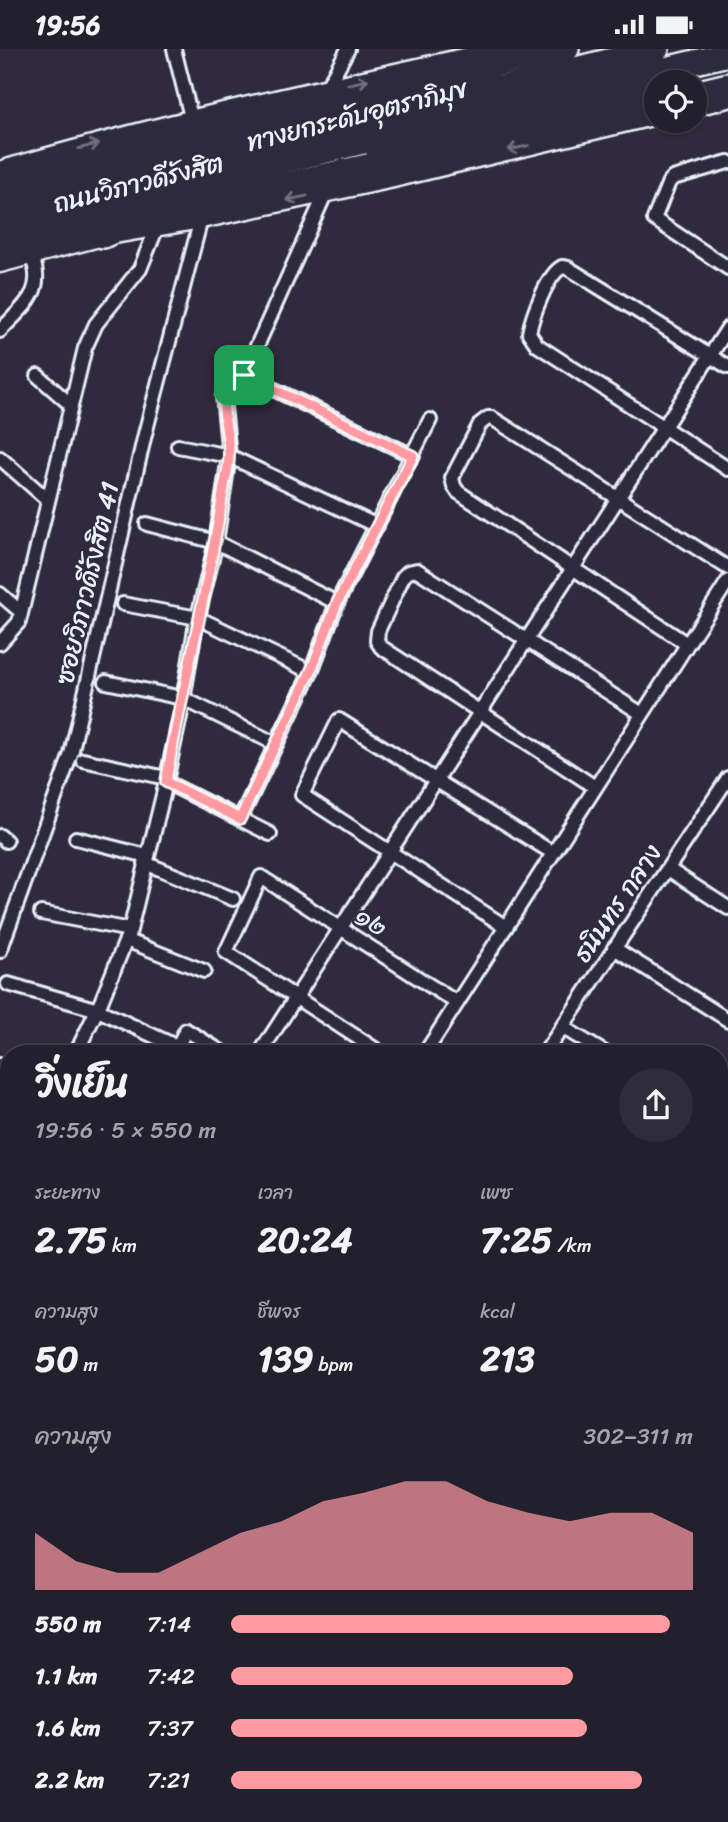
<!DOCTYPE html>
<html lang="th">
<head>
<meta charset="utf-8">
<style>
	:root { --surface:#23202e; --page:#2f2d3a; --text:#f1f3f6; --muted:#a3a3aa; --line:#403e4a; --accent:#ff9aa2 }
	body { margin:0; font-family:Sriracha,"Playpen Sans Thai",sans-serif; background:var(--page); color:var(--text); height:100vh; display:flex; flex-direction:column; font-size:26px; white-space:nowrap }
	* { box-sizing:border-box; margin:0 }
	p { font-size:23px; color:var(--muted) }
	.icon { flex:none; width:38px; height:38px; fill:none; stroke:currentColor; stroke-width:2; stroke-linecap:round; stroke-linejoin:round }
	.map { position:relative; flex:1; overflow:hidden }
	.drawer { position:absolute; left:0px; top:996px; width:728px; height:779px; display:flex; flex-direction:column; background:var(--surface); border-radius:28px 28px 0 0; box-shadow:0 2px 5px #0004,0 0 0 2px var(--line) }
	.drawer>* { flex:none }
	.controls { position:absolute; left:644px; top:21px; display:grid; gap:14px }
	.controls a { display:grid; place-items:center; width:63px; height:63px; border-radius:50%; background:var(--surface); box-shadow:0 2px 5px #0004,0 0 0 2px var(--line); font-size:35px }
	.pin { position:absolute; display:grid; place-items:center; width:60px; height:60px; color:#fff; margin:-30px; border-radius:14px; box-shadow:0 4px 10px #0006 }
	.round { display:grid; place-items:center; flex:none; width:74px; height:74px; border-radius:37px; background:var(--page) }
	.headline { display:flex; align-items:center; justify-content:space-between; height:119px; padding:0 35px }
	h1 { font-size:38px; font-weight:700; line-height:52px }
	.figures { display:grid; grid-template-columns:repeat(3,1fr); gap:10px; height:119px; padding:7px 35px }
	.figures div { display:grid; align-content:center }
	.figures b { font-size:35px; font-weight:700 }
	.figures small { font-size:19px; font-weight:400 }
	.figures p { font-size:19px }
	.chart { height:196px; padding:14px 35px }
	.chart p { display:flex; justify-content:space-between }
	.chart svg { width:100%; height:126px; margin-top:7px; fill:var(--accent); opacity:.7 }
	ul { padding:0 35px; list-style:none; font-size:23px }
	li { display:grid; grid-template-columns:112px 84px 1fr; align-items:center; height:52px }
	li i { height:18px; border-radius:9px; background:var(--accent) }
	.status { display:flex; justify-content:space-between; align-items:center; height:49px; padding:0 35px; background:var(--surface); direction:ltr }
	.status svg { height:19px; fill:currentColor }
	.map>svg:first-child { display:block }
	.lines { fill:none; stroke-linecap:round; stroke-linejoin:round }
	.canal { stroke:#696978; stroke-width:14 }
	.minor-casing { stroke:#e8f1f8; stroke-width:18 }
	.secondary-casing { stroke:#e8f1f8; stroke-width:23 }
	.trunk-casing { stroke:#e8f1f8; stroke-width:26 }
	.motorway-casing { stroke:#e8f1f8; stroke-width:28 }
	.minor { stroke:#2f2a3d; stroke-width:12 }
	.secondary { stroke:#2f2a3d; stroke-width:18 }
	.trunk { stroke:#2f2a3d; stroke-width:21 }
	.motorway { stroke:#2f2a3d; stroke-width:23 }
	.oneway { stroke:#70707e }
	.route-casing { stroke:#fff; stroke-width:14 }
	.route { stroke:#ff9aa2; stroke-width:9 }
	.labels { text-anchor:middle; stroke-width:5; stroke-linejoin:round; paint-order:stroke }
	.street-label { font-size:26px; fill:#e8f1f8; stroke:#2f2a3d }
</style>
</head>
<body>
<div class="status"><b>19:56</b><svg viewBox="0 0 49 12"><path d="M0 12V9h3v3zM5 12V6h3v6zM10 12V3h3v9zM15 12V0h3v12zM26 1h20v11H26zM47 4h2v5h-2z"/></svg></div>
<div class="map">
<svg width="728" height="1773" viewBox="0 0 728 1773">
	<rect width="100%" height="100%" fill="#2f2a3d"/>
	<filter id="ink" filterUnits="userSpaceOnUse"><feTurbulence type="fractalNoise" baseFrequency=".0143" numOctaves="2"/><feDisplacementMap in="SourceGraphic" scale="14" xChannelSelector="R" yChannelSelector="G"/><feConvolveMatrix kernelMatrix="1 2 1 2 8 2 1 2 1" color-interpolation-filters="sRGB"/></filter>
	<g filter="url(#ink)">
		<g class="lines">
			<!-- canal -->
			<g class="canal">
				<polyline points="0,1330 9,1338"/>
				<polyline points="719,1735 728,1723"/>
				<polyline points="511,1766 519,1773"/>
				<polyline points="692,1773 697,1766"/>
			</g>
			<defs>
				<g id="minor">
					<polyline points="174,0 192,72"/>
					<polyline points="326,40 348,0"/>
					<polyline points="728,113 673,129 669,133 654,170 728,219"/>
					<path d="M0 282C24 256 47 243 31 206"/>
					<path d="M728 318 568 219 562 218C547 226 532 268 529 284L537 296 728 420"/>
					<polyline points="244,326 413,407"/>
					<polyline points="38,327 71,356"/>
					<polyline points="178,397 229,407 377,477"/>
					<polyline points="0,409 48,451"/>
					<polyline points="147,475 216,493 337,554"/>
					<polyline points="0,545 21,563"/>
					<polyline points="123,555 198,569 311,623"/>
					<polyline points="0,594 19,573 85,299 96,275 140,220 157,178"/>
					<polyline points="687,595 458,443 454,437 452,429 480,375 488,369 492,369 728,519"/>
					<polyline points="106,633 182,649 276,695"/>
					<polyline points="83,711 166,729"/>
					<polyline points="166,733 270,785"/>
					<polyline points="595,738 381,598 377,592 378,582 403,528 408,523 417,521 642,665"/>
					<polyline points="240,770 311,623 337,554 430,371"/>
					<polyline points="0,787 6,792"/>
					<polyline points="76,789 147,807"/>
					<polyline points="145,814 233,850"/>
					<polyline points="668,820 728,859"/>
					<polyline points="41,864 130,881"/>
					<polyline points="506,878 302,746 339,671 553,804"/>
					<polyline points="126,891 204,922"/>
					<polyline points="614,899 728,971"/>
					<polyline points="0,902 71,705 145,385 201,170"/>
					<polyline points="8,935 98,961 169,994"/>
					<polyline points="562,978 605,1004"/>
					<polyline points="76,1004 101,953 130,881 163,746 181,663 195,580 216,493 229,407 223,347 230,334 244,326 326,143"/>
					<polyline points="174,1004 186,981 223,1004"/>
					<polyline points="260,1004 728,279"/>
					<polyline points="381,1004 226,903 261,828 457,954"/>
					<polyline points="425,1004 728,532"/>
					<polyline points="545,1004 728,729"/>
					<polyline points="0,1016 9,1019"/>
					<polyline points="719,1076 728,1081"/>
					<polyline points="0,1099 9,1101"/>
					<polyline points="0,1161 9,1143"/>
					<polyline points="0,1183 9,1187"/>
					<polyline points="719,1188 728,1194"/>
					<polyline points="0,1268 9,1277"/>
					<polyline points="719,1305 728,1310"/>
					<polyline points="719,1421 728,1426"/>
					<polyline points="0,1443 9,1433"/>
					<polyline points="719,1533 728,1538"/>
					<polyline points="0,1544 9,1552"/>
					<polyline points="719,1615 728,1577"/>
					<polyline points="0,1684 9,1694"/>
					<polyline points="0,1747 9,1755"/>
					<polyline points="21,1766 28,1773"/>
					<polyline points="60,1766 75,1770"/>
					<polyline points="187,1766 195,1773"/>
					<polyline points="260,1766 268,1773"/>
					<polyline points="584,1766 593,1773"/>
					<polyline points="345,1773 351,1766"/>
					<polyline points="619,1773 628,1766"/>
				</g>
				<g id="secondary">
					<polyline points="695,57 728,49"/>
					<path d="M0 122C166 73 336 37 505 0"/>
					<polyline points="0,214 103,187 201,170 389,130 656,66"/>
				</g>
				<g id="trunk">
					<polyline points="377,104 641,38"/>
					<polyline points="29,140 452,38 488,31"/>
					<polyline points="0,196 142,163"/>
				</g>
				<g id="motorway">
					<polyline points="695,44 728,36"/>
					<polyline points="0,141 65,118 428,31 567,0"/>
					<polyline points="0,161 657,0"/>
					<polyline points="0,181 728,5"/>
					<polyline points="103,187 150,165 656,53"/>
				</g>
			</defs>
			<!-- minor casing -->
			<use href="#minor" class="minor-casing"/>
			<!-- secondary casing -->
			<use href="#secondary" class="secondary-casing"/>
			<!-- trunk casing -->
			<use href="#trunk" class="trunk-casing"/>
			<!-- motorway casing -->
			<use href="#motorway" class="motorway-casing"/>
			<!-- minor -->
			<use href="#minor" class="minor"/>
			<!-- secondary -->
			<use href="#secondary" class="secondary"/>
			<!-- trunk -->
			<use href="#trunk" class="trunk"/>
			<!-- motorway -->
			<use href="#motorway" class="motorway"/>
		</g>
		<!-- one-way arrows -->
		<defs><path id="oneway-shaft" d="M-6 0H5M1.5-3L5.5 0L1.5 3" fill="none" stroke-width="1.6" stroke-linecap="round" stroke-linejoin="round" transform="scale(1.75)"/></defs>
		<g class="oneway">
			<use href="#oneway-shaft" transform="translate(358 33) rotate(-13)"/>
			<use href="#oneway-shaft" transform="translate(89 97) rotate(-14)"/>
			<use href="#oneway-shaft" transform="translate(518 99) rotate(167)"/>
			<use href="#oneway-shaft" transform="translate(297 149) rotate(168)"/>
		</g>
	</g>
	<g class="lines" filter="url(#ink)">
		<defs>
			<path id="route" d="M244 326 413 407 337 554 311 622 240 770 166 733C183 634 209 537 224 438 226 428 229 417 229 406 230 379 209 337 244 326Z"/>
		</defs>
		<!-- route casing -->
		<use href="#route" class="route-casing"/>
		<!-- route -->
		<use href="#route" class="route"/>
	</g>
	<g class="labels">
		<!-- street labels -->
		<g class="street-label">
			<text transform="translate(357 66) rotate(-14)" y="9">ทางยกระดับอุตราภิมุข</text>
			<text transform="translate(138 134) rotate(-14)" y="9">ถนนวิภาวดีรังสิต</text>
			<text transform="translate(87 534) rotate(-77)" y="9">ซอยวิภาวดีรังสิต 41</text>
			<text transform="translate(617 854) rotate(-56)" y="9">ธนินทร กลาง</text>
			<text transform="translate(372 872) rotate(33)" y="9">๑๒</text>
		</g>
	</g>
</svg>
<div class="controls">
<a><svg class="icon" aria-label="locate" viewBox="0 0 24 24"><circle cx="12" cy="12" r="6"/><path d="M12 2v4M12 18v4M2 12h4M18 12h4"/></svg></a>
</div>
<div class="pin" style="left:244px;top:326px;background:#1e9e55"><svg class="icon" aria-label="arrive" viewBox="0 0 24 24"><path d="M6 21V4h12l-3 4 3 4H6"/></svg></div>
<section class="drawer">
<div class="headline"><div><h1>วิ่งเย็น</h1><p>19:56 · 5 × 550 m</p></div><a class="round"><svg class="icon" aria-label="share" viewBox="0 0 24 24"><path d="M12 15V3M7 8l5-5 5 5M5 13v7h14v-7"/></svg></a></div>
<div class="figures">
<div><p>ระยะทาง</p><b>2.75<small> km</small></b></div>
<div><p>เวลา</p><b>20:24</b></div>
<div><p>เพซ</p><b>7:25<small> /km</small></b></div>
</div>
<div class="figures">
<div><p>ความสูง</p><b>50<small> m</small></b></div>
<div><p>ชีพจร</p><b>139<small> bpm</small></b></div>
<div><p>kcal</p><b>213</b></div>
</div>
<div class="chart"><p><span>ความสูง</span>302–311 m</p>
<svg viewBox="0 0 160 44" preserveAspectRatio="none"><path d="M0 44V24L10 34L20 38L30 38L40 31L50 24L60 20L70 13L80 10L90 6L100 6L110 13L120 17L130 20L140 17L150 17L160 24V44z"/></svg>
</div>
<ul>
<li><b>550 m</b>7:14<i style="width:95%"></i></li>
<li><b>1.1 km</b>7:42<i style="width:74%"></i></li>
<li><b>1.6 km</b>7:37<i style="width:77%"></i></li>
<li><b>2.2 km</b>7:21<i style="width:89%"></i></li>
</ul>
</section>
</div>
</body>
</html>
